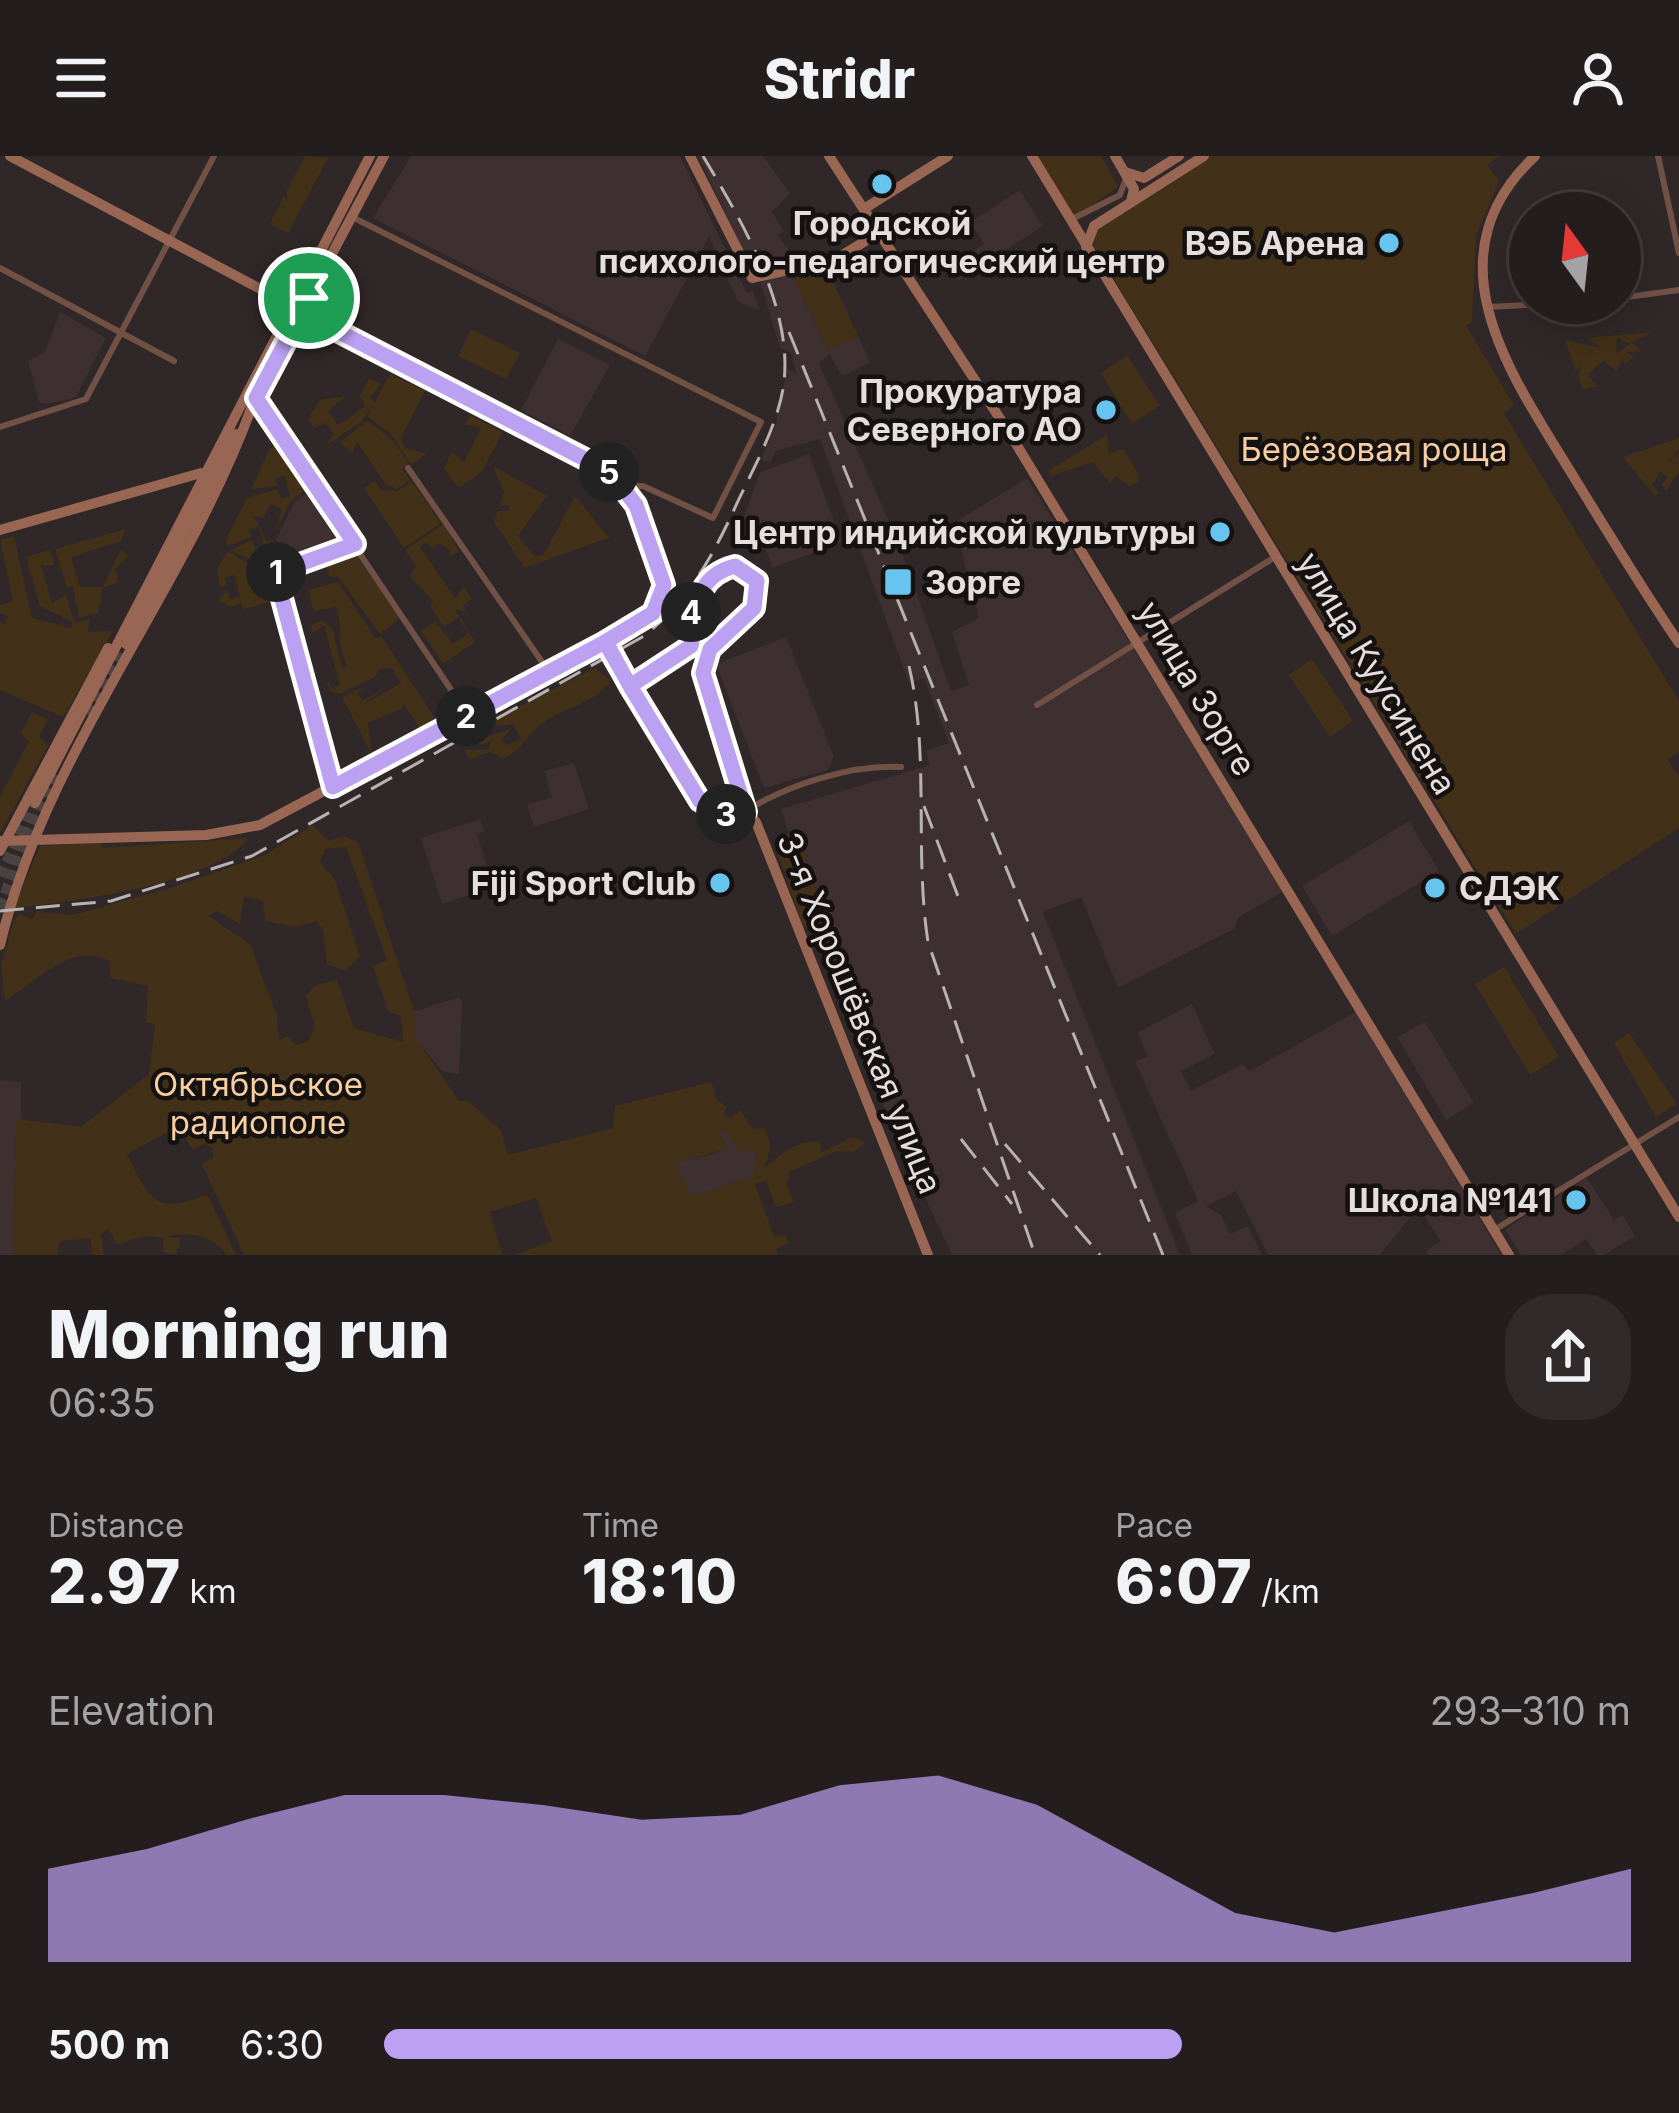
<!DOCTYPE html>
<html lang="en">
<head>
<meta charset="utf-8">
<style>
	:root { --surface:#241d1e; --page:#302a2b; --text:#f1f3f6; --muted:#a3a2a4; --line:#413b3c; --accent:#bca0f2 }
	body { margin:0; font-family:Inter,sans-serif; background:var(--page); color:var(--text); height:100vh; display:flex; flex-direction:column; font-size:45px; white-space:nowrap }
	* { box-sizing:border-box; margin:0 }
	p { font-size:39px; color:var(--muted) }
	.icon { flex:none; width:66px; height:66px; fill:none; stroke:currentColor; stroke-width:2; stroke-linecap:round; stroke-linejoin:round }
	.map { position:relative; height:1099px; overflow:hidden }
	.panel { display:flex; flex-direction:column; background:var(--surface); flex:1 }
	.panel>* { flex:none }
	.needle { width:78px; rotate:345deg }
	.tools { position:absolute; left:1509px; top:36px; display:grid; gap:24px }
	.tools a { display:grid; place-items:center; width:132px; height:132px; border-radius:50%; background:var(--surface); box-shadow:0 6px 30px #0003,0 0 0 3px var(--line); font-size:60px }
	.pin { position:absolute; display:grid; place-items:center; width:102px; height:102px; color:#fff; margin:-51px; border:6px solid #fff; border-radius:50%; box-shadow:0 3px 12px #0007 }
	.km { position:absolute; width:60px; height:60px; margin:-30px; border-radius:50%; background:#222; color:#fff; font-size:33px; line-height:60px; text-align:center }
	.round { display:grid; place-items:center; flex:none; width:126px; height:126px; border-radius:48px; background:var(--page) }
	.overview { display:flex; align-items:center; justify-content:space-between; height:204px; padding:0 48px }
	h1 { font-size:66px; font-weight:800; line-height:90px }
	.metrics { display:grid; grid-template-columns:repeat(3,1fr); gap:18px; height:204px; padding:12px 48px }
	.metrics div { display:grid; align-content:center }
	.metrics b { font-size:60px; font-weight:800 }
	.metrics small { font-size:33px; font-weight:400 }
	.metrics p { font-size:33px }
	.chart { height:336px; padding:24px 48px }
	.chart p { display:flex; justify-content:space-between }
	.chart svg { width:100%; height:216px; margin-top:12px; fill:var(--accent); opacity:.7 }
	ul { padding:0 48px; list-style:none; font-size:39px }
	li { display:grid; grid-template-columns:192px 144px 1fr; align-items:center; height:90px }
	li i { height:30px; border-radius:15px; background:var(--accent) }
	header { display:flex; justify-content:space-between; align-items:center; height:156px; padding:0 48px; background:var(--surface); font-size:54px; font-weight:800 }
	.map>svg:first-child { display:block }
	.built { fill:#3e2f30 }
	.green { fill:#423019; fill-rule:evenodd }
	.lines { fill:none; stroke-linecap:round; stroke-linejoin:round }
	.secondary-tunnel { stroke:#4b4243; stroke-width:10; stroke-dasharray:10 5; stroke-linecap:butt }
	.street { stroke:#715145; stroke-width:6 }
	.secondary { stroke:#996653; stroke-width:10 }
	.rail { stroke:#b8b2b2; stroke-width:3; stroke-dasharray:24 12; stroke-linecap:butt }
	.route-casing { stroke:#fff; stroke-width:24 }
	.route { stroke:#bca0f2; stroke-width:15 }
	.poi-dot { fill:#66c4ef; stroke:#151111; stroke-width:4.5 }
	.labels { text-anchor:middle; stroke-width:9; stroke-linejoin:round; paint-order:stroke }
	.poi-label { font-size:33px; font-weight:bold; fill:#e4dede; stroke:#151111; text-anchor:end }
	.park-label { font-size:33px; fill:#f6ce9f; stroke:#151111 }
	.street-label { font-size:33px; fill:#e4dede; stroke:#151111 }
</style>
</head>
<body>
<header><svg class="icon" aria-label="menu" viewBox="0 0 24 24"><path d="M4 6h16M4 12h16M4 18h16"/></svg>Stridr<svg class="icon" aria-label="person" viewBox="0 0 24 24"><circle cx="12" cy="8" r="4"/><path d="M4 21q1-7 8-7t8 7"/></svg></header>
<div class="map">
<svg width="1679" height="1099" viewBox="0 0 1679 1099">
	<rect width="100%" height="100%" fill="#302728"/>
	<!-- built -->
	<g class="built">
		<polygon points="411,0 680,0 747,137 753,135 760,154 738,146 709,81 645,200 373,62"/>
		<polygon points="698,0 763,0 790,37 772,56 784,75 778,79 782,86 800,106 776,111 780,121 792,118 828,194 858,180 870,206 842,220 829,198 819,208 899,388 951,535 969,529 952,476 979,462 954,367 1027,322 1285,735 1239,761 1234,773 1118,832 1081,741 1043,756 1180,1099 952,1099 894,976 836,824 781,653 930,609 926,595 949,587 924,522 909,527 820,283 776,295 770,306 761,304 776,267 787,213 797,218 791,197 780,192 756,112 752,113"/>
		<polygon points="1020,34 1043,70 958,125 949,112 984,88 970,66"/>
		<polygon points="60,156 106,182 76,241 48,248 39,246 28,205 45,196"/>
		<polygon points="558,183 610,209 570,280 521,254"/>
		<polygon points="809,298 842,386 773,412 760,380 744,393 734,388 760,316"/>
		<polygon points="310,335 341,382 278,410 276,383 295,346"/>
		<polygon points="786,481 834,601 828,614 764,632 716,508"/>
		<polygon points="574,607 589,653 534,671 527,649 552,641 544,615"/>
		<polygon points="480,663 484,675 477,679 494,731 442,748 421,682"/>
		<polygon points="1409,665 1439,715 1332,780 1302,730"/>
		<polygon points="460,841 462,847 459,918 442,915 414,881 413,856"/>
		<polygon points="1192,848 1215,898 1181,915 1191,935 1242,908 1250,915 1357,855 1501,1099 1428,1099 1426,1095 1441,1085 1418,1051 1380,1099 1268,1099 1236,1035 1206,1050 1221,1059 1230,1078 1248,1070 1262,1099 1192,1099 1175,1057 1198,1045 1135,906 1147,900 1138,876"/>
		<polygon points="1425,866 1474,947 1446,964 1397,881"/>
		<polygon points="0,924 21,926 21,964 81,971 47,1074 46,1099 0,1099"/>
		<polygon points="717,975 727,975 739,991 757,997 755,1021 691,1040 674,1007 720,996 726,989"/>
		<polygon points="1587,1022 1614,1064 1623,1059 1635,1080 1604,1099 1597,1099 1586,1083 1561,1099 1521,1099 1505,1073"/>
	</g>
	<!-- green -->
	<g class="green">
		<polygon points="305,0 328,2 288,77 270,68 284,40 288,45 286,37"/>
		<polygon points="1034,0 1101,0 1118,31 1075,61"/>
		<polygon points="1210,0 1500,0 1487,9 1499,25 1476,80 1472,166 1466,169 1514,249 1504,258 1679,545 1679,596 1668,604 1679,621 1679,672 1516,778 1093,89 1097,73"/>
		<polygon points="826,110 858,180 828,195 792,118"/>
		<polygon points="471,173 520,197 506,223 458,200"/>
		<polygon points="1653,176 1628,187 1617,182 1616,198 1632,186 1642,195 1625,196 1634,201 1625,208 1622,202 1617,215 1603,205 1588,218 1597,231 1583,233 1578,221 1582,206 1576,216 1565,184 1602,192 1587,182"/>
		<polygon points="1127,199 1160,250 1132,268 1101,217"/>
		<polygon points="390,218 425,235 401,282 404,291 427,298 411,308 390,277 368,261 373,248 362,265 326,290 334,278 326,267 314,272 308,263 320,244 346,240 328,255 338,269 365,251 360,240 369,222 381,228 370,241 374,247"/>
		<polygon points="470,259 503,276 481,317 458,332 444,312 452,296 464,306 481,272 465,268"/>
		<polygon points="368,265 393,285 408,306 403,313 410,324 397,333 387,330 357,286 352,297 340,286"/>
		<polygon points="1107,279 1109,297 1123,293 1139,319 1138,327 1129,330 1116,320 1110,328 1093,306 1051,320 1048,315"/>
		<polygon points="1679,282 1679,293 1664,311 1679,296 1679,316 1666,335 1662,329 1668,321 1660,315 1652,329 1659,337 1655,340 1623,301"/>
		<polygon points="280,289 293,309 284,315 295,312 300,320 294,325 302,323 307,333 290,346 275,376 282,353 271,348 263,362 254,360 266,385 273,384 273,415 230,394 252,384 255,393 264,390 259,371 249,373 251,381 227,390 225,386 247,342 278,333 281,343 290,340 284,319 275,322 277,330 251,333 270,292"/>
		<polygon points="493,310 547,340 518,380 536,401 544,398 575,340 607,379 613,380 525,412 494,366 498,355 508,355 510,349 499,351 504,336"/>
		<polygon points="375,325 381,334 397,335 412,326 441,367 404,392 364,332"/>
		<polygon points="444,368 459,395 449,400 450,394 439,387 432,393 427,386 420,391 455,442 464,431 472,443 463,449 467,456 455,453 475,486 443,508 421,474 435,466 453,488 468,477 458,462 444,471 430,450 434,446 410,420 416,410 405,394"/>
		<polygon points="126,373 121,385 71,401 80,431 103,431 121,394 128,400 115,413 118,426 103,432 98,457 79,462 73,430 67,432 55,393"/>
		<polygon points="14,380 32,462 70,472 73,466 40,450 26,401 50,394 54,409 41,409 52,447 66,439 75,467 90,463 88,476 113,475 63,561 0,534 0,466 4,468 8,460 0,457 0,449 13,445 0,384"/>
		<polygon points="227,395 271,421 274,445 243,453 241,447 231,451 218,445 227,434 230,443 240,440 234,419 225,422 226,430 220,432 217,414"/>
		<polygon points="355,397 400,462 380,478 337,419 330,421 325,404"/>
		<path d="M338 426 375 482 382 481 436 564 420 573 403 547V552L368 567 372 599 342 541 352 536 356 541 353 535 363 531 357 537 362 545 385 532 363 549 401 527 392 512 380 513 375 521 340 538 329 534 326 524 332 532 340 529 324 469 313 477 311 469 323 464 333 475 342 513 347 510C336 488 344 473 336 451L314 455 308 434Z"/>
		<polygon points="1312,503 1353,565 1330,581 1289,519"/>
		<path d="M595 512 611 525C594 549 560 551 538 571 526 582 521 594 503 603L490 596 469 604 465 594H488L491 585 480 589 474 584 511 573 502 583 506 589 521 583 513 568 497 570 494 563Z"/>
		<polygon points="32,556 48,564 39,580 48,590 0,677 0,641 29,585 21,578"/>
		<path d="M313 669 328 685 344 680 358 686 415 858V881L459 945 467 944 501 974 508 999 613 972 615 950 711 926 717 944 727 951 724 959 730 962 740 954 753 973 764 972 771 990 764 1013C779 999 797 984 819 986L822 996 853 981 865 987 854 996 837 995 789 1016 787 1031 794 1046 776 1051 766 1025 755 1028 774 1080 785 1079 789 1087 776 1093 778 1099H514L552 1085 536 1042 490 1056 502 1099H244L202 1008 213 1001V993L205 987 193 994 183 979 199 972 195 961 127 998C149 1042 155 1061 207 1038L236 1099H227C213 1080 190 1074 166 1081L181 1082 176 1099 163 1096V1082C143 1077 136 1083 117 1089L108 1072 101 1079 104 1099H93L90 1082 60 1085 57 1099H13L16 963 81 971 149 918 155 868 146 866 148 830 111 822 109 805C71 785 34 827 5 845L1 808 15 762 20 758 32 764 36 756 73 759 173 731 265 699ZM346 691 387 804 373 810 388 855 401 860 403 886 354 872 337 824 316 829 305 840 315 869 309 885 296 889 288 880 279 884 277 860 250 788 208 760 217 755 240 768 244 741 263 745 265 765 295 771 317 765 323 773 327 808 345 815 360 801 335 724 320 706 325 693ZM718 975 727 976 737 994 757 997 754 1021 691 1040 675 1007 727 993Z"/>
		<path d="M789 674 809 703 802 704C817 733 838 766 831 798L819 774 803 771 778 698 799 703 787 684Z"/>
		<path d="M248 682C217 728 69 746 14 752L40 690 101 687 102 692Z"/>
		<polygon points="1504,811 1559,901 1530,919 1475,828"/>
		<polygon points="1629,877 1677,948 1656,961 1614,887"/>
	</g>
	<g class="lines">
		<!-- secondary-tunnel -->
		<g class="secondary-tunnel">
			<polyline points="89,559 126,488"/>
			<polyline points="0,720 35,647"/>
			<polyline points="0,752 21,691 59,618"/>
		</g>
		<!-- street -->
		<g class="street">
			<polyline points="1658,0 1679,97"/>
			<polyline points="352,61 761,266 713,362 643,330 624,330"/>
			<polyline points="1072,63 1120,39 1125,25"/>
			<polyline points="0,112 174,205"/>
			<polyline points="1620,142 1679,134"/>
			<polyline points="1489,151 1561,147"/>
			<polyline points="256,243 468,559"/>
			<polyline points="0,271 86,243 214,0"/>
			<polyline points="408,312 549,516"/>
			<path d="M630 530 691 490 693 449 719 417 735 410 752 420 760 438C750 467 726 471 710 493 694 515 735 627 746 655 787 629 852 608 901 611"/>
			<polyline points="1037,549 1275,401"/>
			<polyline points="333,631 275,417 355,388"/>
			<polyline points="1494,1074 1679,961"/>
		</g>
		<!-- secondary -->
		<g class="secondary">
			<polyline points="10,0 266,136 285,140 300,132"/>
			<polyline points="690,0 752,122 834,104 882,75"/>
			<polyline points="829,0 1010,278 1509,1099"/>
			<polyline points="1032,0 1679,1061"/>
			<polyline points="1115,0 1134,33 1131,45"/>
			<path d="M1535 0C1424 104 1515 224 1575 323 1609 378 1642 433 1679 487"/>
			<polyline points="1125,16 1144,22 1179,0"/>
			<polyline points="867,51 948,0"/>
			<polyline points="1086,91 1094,70 1204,0"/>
			<polyline points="253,246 384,0"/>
			<polyline points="0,374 201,317"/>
			<polyline points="605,486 700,645 724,658 746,655 756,666 928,1099"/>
			<polyline points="126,488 236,278"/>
			<polyline points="35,647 370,0"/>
			<path d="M0 685 206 679 260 669 619 478 660 448C671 415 641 345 616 321 589 297 550 283 519 267 453 233 386 200 320 166L309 142"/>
			<polyline points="0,695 108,492"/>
			<path d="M0 789C47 591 188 432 255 242"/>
		</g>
		<!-- rail -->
		<g class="rail">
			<polyline points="789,176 1163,1099"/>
			<path d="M909 510C930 599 914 695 928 786L1035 1099"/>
			<polyline points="924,650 962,751"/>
			<path d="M0 755 111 745 252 700 644 480C690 443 714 398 738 345 755 309 776 272 783 233 796 155 741 64 703 0"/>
			<polyline points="961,983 1012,1048"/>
			<polyline points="1005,988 1100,1099"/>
		</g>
	</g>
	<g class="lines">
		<defs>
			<path id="route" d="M309 142 256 242 355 388 275 417 333 631 605 486C613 500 622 515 630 530L700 645 724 658 746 656 703 517 710 493 754 452 757 425 735 410C690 422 698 460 691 490L630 530 607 488 605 486 653 457 664 429 636 349 610 316 320 166 309 142"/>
		</defs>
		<!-- route casing -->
		<use href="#route" class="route-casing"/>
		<!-- route -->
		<use href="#route" class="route"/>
	</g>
	<!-- markers -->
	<g class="poi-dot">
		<circle cx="882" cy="28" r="12"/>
		<circle cx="1389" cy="87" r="12"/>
		<circle cx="1106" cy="254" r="12"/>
		<circle cx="1220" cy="376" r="12"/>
		<rect x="883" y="411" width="30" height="30" rx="6"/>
		<circle cx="720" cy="727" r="12"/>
		<circle cx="1435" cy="732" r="12"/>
		<circle cx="1576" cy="1044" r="12"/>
	</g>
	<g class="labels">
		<!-- poi labels -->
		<g class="poi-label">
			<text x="882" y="79" text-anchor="middle">Городской<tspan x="882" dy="38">психолого-педагогический центр</tspan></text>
			<text x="1365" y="99">ВЭБ Арена</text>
			<text x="1082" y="247">Прокуратура<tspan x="1082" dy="38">Северного АО</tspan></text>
			<text x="1196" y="388">Центр индийской культуры</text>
			<text x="925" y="438" text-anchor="start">Зорге</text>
			<text x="696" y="739">Fiji Sport Club</text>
			<text x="1459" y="744" text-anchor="start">СДЭК</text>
			<text x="1552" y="1056">Школа №141</text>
		</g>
		<!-- park labels -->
		<g class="park-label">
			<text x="1374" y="305">Берёзовая роща</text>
			<text x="258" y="940">Октябрьское<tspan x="258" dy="38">радиополе</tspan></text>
		</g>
		<!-- street labels -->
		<g class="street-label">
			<text transform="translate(1377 517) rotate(59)" y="12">улица Куусинена</text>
			<text transform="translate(1197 532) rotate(59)" y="12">улица Зорге</text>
			<text transform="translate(860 857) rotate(68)" y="12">3-я Хорошёвская улица</text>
		</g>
	</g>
</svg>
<div class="tools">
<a><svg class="needle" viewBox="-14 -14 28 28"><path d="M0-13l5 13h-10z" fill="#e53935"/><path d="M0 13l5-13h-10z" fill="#a3a2a4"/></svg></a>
</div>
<div class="pin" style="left:309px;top:142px;background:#1e9e55"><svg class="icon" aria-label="arrive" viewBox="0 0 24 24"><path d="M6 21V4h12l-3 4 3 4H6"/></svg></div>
<b class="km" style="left:276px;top:416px">1</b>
<b class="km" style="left:466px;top:560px">2</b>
<b class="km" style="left:726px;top:658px">3</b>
<b class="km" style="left:691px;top:456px">4</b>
<b class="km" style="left:609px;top:316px">5</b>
</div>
<section class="panel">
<div class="overview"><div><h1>Morning run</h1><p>06:35</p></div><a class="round"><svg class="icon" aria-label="share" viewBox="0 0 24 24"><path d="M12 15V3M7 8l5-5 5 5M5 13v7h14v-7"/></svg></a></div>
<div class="metrics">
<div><p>Distance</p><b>2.97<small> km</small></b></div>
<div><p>Time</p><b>18:10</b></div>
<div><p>Pace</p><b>6:07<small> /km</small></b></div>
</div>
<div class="chart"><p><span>Elevation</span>293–310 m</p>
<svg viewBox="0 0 160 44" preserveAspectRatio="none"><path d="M0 44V25L10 21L20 15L30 10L40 10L50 12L60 15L70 14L80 8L90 6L100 12L110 23L120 34L130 38L140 34L150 30L160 25V44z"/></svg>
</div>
<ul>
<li><b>500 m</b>6:30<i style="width:64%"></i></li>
</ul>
</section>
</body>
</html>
